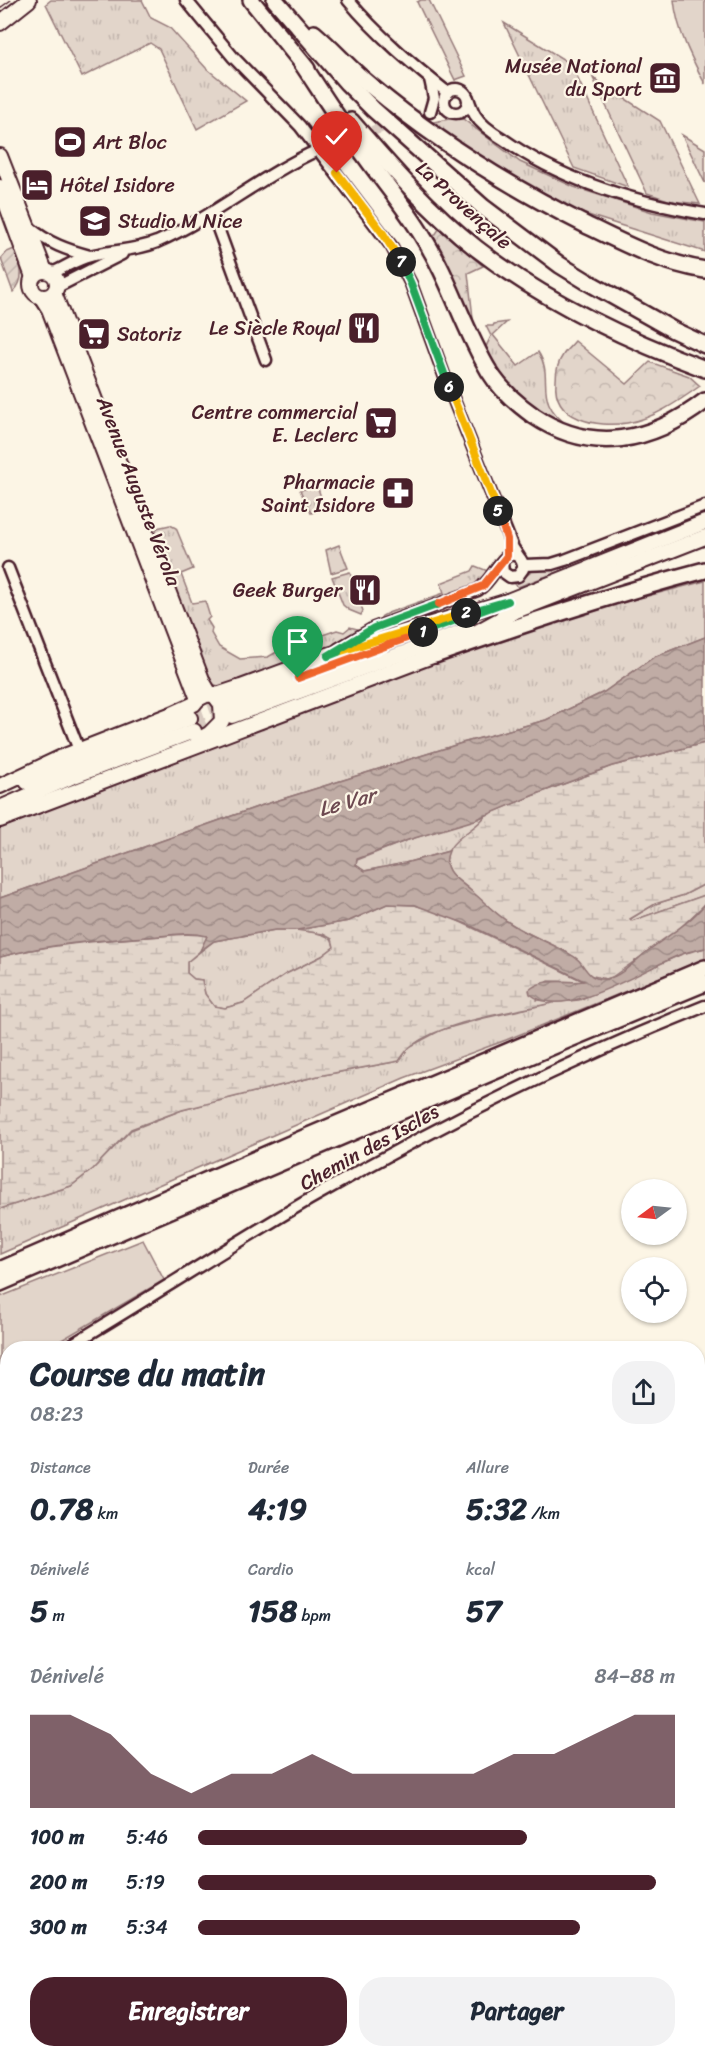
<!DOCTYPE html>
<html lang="fr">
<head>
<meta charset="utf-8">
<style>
	:root { --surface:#fff; --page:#f2f2f3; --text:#1f2937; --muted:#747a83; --accent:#4a1f2b }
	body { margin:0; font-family:Sriracha,sans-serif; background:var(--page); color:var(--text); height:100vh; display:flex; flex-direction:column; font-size:22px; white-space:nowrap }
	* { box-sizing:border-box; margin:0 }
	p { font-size:20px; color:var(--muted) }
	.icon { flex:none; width:33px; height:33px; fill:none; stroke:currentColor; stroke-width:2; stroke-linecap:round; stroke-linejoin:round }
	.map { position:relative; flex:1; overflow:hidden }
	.drawer { position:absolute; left:0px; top:1341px; width:705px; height:717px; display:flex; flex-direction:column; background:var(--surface); border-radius:24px 24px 0 0; box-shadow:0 2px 4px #0004 }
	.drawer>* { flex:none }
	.needle { width:39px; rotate:255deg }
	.tools { position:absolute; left:621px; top:1179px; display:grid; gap:12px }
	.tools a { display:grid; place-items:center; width:66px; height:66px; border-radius:50%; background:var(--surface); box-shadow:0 2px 4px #0004; font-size:30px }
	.pin { position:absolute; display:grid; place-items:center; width:51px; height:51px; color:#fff; margin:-62px -26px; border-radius:50% 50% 50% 0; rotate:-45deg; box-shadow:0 0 6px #0007 }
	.pin .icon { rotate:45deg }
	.km { position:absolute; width:30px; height:30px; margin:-15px; border-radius:50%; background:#222; color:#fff; font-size:16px; line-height:30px; text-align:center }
	.round { display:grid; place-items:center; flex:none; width:63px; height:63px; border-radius:24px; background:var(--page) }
	.summary { display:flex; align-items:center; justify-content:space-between; height:102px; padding:0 30px }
	h1 { font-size:33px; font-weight:700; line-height:45px }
	.stats { display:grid; grid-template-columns:repeat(3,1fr); gap:9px; height:102px; padding:6px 30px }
	.stats div { display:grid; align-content:center }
	.stats b { font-size:30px; font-weight:700 }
	.stats small { font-size:16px; font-weight:400 }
	.stats p { font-size:16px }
	.chart { height:168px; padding:12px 30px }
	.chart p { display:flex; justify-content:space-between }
	.chart svg { width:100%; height:108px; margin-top:6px; fill:var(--accent); opacity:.7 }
	.cta { display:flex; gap:12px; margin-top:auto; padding:12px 30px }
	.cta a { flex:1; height:69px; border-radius:24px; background:var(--accent); color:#fff; font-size:24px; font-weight:700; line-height:69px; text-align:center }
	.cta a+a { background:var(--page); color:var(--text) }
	ul { padding:0 30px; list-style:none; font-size:20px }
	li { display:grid; grid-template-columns:96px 72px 1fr; align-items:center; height:45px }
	li i { height:15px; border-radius:8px; background:var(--accent) }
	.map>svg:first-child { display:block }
	.grass { fill:url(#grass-tufts); stroke:#967a7a; stroke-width:1.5 }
	.forest { fill:url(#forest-crowns); stroke:#967a7a; stroke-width:1.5 }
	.wetland { fill:url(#wetland-marsh); stroke:#967a7a; stroke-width:1.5 }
	.park { fill:#e2d5ca; stroke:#967a7a; stroke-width:1.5 }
	.garden { fill:url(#garden-furrows); stroke:#967a7a; stroke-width:1.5 }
	.water { fill:url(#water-waves); stroke:#917474; stroke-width:1.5 }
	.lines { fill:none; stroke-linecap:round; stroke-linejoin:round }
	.minor-tunnel { stroke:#d8cac0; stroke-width:10; stroke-dasharray:10 5; stroke-linecap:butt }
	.major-tunnel { stroke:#d8cac0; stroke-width:14; stroke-dasharray:14 7; stroke-linecap:butt }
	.minor-casing { stroke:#4a1f2b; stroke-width:15 }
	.major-casing { stroke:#4a1f2b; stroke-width:18 }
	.highway-casing { stroke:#4a1f2b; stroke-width:20 }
	.minor { stroke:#fcf5e5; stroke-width:10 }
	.major { stroke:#fcf5e5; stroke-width:14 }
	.highway { stroke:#fcf5e5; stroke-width:15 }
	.tram { stroke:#4a1f2b; stroke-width:1.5 }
	.split-1-casing { stroke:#fff; stroke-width:12 }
	.split-2-casing { stroke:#fff; stroke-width:12 }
	.split-3-casing { stroke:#fff; stroke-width:12 }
	.split-4-casing { stroke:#fff; stroke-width:12 }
	.split-5-casing { stroke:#fff; stroke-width:12 }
	.split-6-casing { stroke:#fff; stroke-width:12 }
	.split-7-casing { stroke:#fff; stroke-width:12 }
	.split-8-casing { stroke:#fff; stroke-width:12 }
	.split-1 { stroke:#f0652b; stroke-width:8 }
	.split-2 { stroke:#22a559; stroke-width:8 }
	.split-3 { stroke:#f5b400; stroke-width:8 }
	.split-4 { stroke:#22a559; stroke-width:8 }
	.split-5 { stroke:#f0652b; stroke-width:8 }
	.split-6 { stroke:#f5b400; stroke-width:8 }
	.split-7 { stroke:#22a559; stroke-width:8 }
	.split-8 { stroke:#f5b400; stroke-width:8 }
	.labels { text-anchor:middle; stroke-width:4.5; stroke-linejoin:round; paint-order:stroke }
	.poi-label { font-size:20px; fill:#4a1f2b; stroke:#fcf5e5; text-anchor:end }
	.street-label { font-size:20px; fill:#4a1f2b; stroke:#fcf5e5 }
	.water-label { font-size:21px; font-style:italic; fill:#6d4950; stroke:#fcf5e5 }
</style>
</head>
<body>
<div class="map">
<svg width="705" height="2058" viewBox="0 0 705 2058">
	<defs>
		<pattern id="grass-tufts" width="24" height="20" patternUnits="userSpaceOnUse" patternTransform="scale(1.5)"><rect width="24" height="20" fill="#e2d5ca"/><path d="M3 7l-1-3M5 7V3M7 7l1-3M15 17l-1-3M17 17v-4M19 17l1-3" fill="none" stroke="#c3b6ae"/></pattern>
		<pattern id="forest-crowns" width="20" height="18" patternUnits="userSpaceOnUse" patternTransform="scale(1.5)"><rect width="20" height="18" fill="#e2d5ca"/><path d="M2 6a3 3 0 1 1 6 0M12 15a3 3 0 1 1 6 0" fill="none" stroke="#c3b6ae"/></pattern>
		<pattern id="wetland-marsh" width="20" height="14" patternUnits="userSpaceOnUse" patternTransform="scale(1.5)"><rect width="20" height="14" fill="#e2d5ca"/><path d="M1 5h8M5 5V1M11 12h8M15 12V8" fill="none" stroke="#c3b6ae"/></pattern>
		<pattern id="garden-furrows" width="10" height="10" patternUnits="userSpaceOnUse" patternTransform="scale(1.5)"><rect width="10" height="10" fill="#e2d5ca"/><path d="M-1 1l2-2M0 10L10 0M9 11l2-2" fill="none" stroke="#c3b6ae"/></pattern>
		<pattern id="water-waves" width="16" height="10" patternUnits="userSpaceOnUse" patternTransform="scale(1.5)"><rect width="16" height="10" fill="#c0aca5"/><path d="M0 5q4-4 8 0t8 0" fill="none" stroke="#9e8b87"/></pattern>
	</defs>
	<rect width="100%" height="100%" fill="#fcf5e5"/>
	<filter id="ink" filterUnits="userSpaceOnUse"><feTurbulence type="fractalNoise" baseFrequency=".0167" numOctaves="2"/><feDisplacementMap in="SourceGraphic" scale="12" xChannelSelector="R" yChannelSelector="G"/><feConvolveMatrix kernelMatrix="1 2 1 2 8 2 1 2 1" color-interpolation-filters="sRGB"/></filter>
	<g filter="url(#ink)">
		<!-- grass -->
		<g class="grass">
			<polygon points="51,0 142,0 151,18 169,27 206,68 246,101 197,129 159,49 150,43 82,77 46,4"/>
			<polygon points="504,23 571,64 628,187 574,168"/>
			<polygon points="593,78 660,121 700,204 671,201 647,193"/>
			<polygon points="449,119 463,119 520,162 574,187 652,212 705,222 705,252 569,209 518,183 429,123"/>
			<polygon points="682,135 705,149 705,183"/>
			<path d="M507 322 493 335 518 366 538 352C556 379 530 399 570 427L562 426 519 397 484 351 491 336 486 326H493L494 324Z"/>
			<polygon points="317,486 325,508 311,513 300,490"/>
			<path d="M705 509V516C644 543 580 563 518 587L515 584 534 570 577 560Z"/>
			<polygon points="170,525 176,528 193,569 181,574 192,603 205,601 210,617 207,620 212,628 211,633 219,647 240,659 268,657 282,649 337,630 344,632 350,627 361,630 323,653 224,689 213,684 201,664 202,658 195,638 176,598 156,531 157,528"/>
			<polygon points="339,545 348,568 331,573 326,550"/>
			<polygon points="475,566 488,571 482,580 469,589 378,622 382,616 388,613 444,593 441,583 472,571"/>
			<polygon points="350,572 363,611 361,615 349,610 343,605 332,577"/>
			<polygon points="705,581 705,637 654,657 604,692 546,720 462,743 260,806 0,898 0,824 434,663 548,622"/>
			<polygon points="486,815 481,822 462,836 449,851 405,863 364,871 356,865 357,860 408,840"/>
			<polygon points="705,884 705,895 632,921 630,919 655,904 684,895"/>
			<path d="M275 930C295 930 314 929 332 939L334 947 322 956 286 974 243 1003 225 1008 214 1006 205 994 202 980 194 979 187 973V962L214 941Z"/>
			<polygon points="705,948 705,959 506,1040 404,1078 0,1254 0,1209 71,1186 93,1169 131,1130 182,1110 318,1076 399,1061 409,1047 441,1030 484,1018 556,1002 579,1000 682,954"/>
		</g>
		<!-- forest -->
		<g class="forest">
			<polygon points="439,229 483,266 468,273 473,318 466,314 431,241"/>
			<path d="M575 341 627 384 650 362 689 376 700 386C679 401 653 419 627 423 598 428 552 420 556 381 556 372 558 362 563 355 566 350 571 346 575 341Z"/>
			<polygon points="526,2050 612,2051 616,2058 524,2058"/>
		</g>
		<!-- wetland -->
		<g class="wetland">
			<path d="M705 743V884L684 895 655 904 630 919 632 921 705 895V904L676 932 612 977 606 979 589 975C584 968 581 962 574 957 555 944 532 937 513 925 496 915 484 902 470 890 459 880 441 872 447 854 454 836 476 830 486 815L534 795 612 766Z"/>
			<path d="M387 904 415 905 446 915 585 982 548 981 537 1000 556 1002C511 1013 449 1019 411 1046 406 1050 403 1056 399 1061L318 1076 182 1110 131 1129 93 1169 71 1186 0 1209V957C50 944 97 941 148 937 168 936 187 932 208 936L200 951 187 962V973L194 979 202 980 205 994 214 1006 225 1008 243 1003 286 974 322 956 334 947 332 939 323 934 297 930 349 921Z"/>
		</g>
		<!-- park -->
		<g class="park">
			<polygon points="421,0 429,0 466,76 455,80 417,2"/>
			<path d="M674 0H705V84C691 57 677 30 674 0Z"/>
			<polygon points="143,1240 164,1280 48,1348 8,1348 7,1373 0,1377 0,1297"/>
		</g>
		<!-- garden -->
		<path class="garden" d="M14 249C20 265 27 278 13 292L1 259 7 252Z"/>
		<!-- water -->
		<path class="water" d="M705 637V743L612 766 534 795 475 820 408 840 357 859 356 865 365 871 405 863 449 851C440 871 457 879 470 890 485 902 497 916 513 925 530 936 549 942 566 952 571 955 578 958 581 963 588 973 592 980 606 979 620 977 634 962 645 953 665 937 688 925 705 904V948C698 950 690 951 682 954 646 967 565 1023 530 994L529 990C546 976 565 984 584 981L469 925 415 905 387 904 349 921 297 930H275L214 941 200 951 207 936C187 931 168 936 147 937 97 940 49 944 0 957V898L260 806 462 743 546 720 604 692 654 657Z"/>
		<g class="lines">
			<!-- minor-tunnel -->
			<polyline class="minor-tunnel" points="358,136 421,114"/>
			<!-- major-tunnel -->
			<g class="major-tunnel">
				<polyline points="190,718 228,704"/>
				<polyline points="194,731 225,718"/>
			</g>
			<defs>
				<g id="minor">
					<polyline points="186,0 233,57 300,126 392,247 411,284 447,383 513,548 519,557"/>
					<path d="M348 0C377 35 413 65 448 93"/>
					<polyline points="430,79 434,98 430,112"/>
					<circle cx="456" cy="101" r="12"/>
					<path d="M468 98C470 104 472 110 475 115 481 125 493 133 503 139 562 181 634 202 705 214"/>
					<polyline points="212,212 266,360"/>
					<path d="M30 228C48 243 67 250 90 256"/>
					<path d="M52 273C65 268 76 259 90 256 112 250 135 251 157 242 214 217 262 175 318 150 327 146 338 143 348 139"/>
					<polyline points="57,287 122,254"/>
					<polyline points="524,565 552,564 565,560 705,506"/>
					<polyline points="8,568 79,750"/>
					<path d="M338 649 374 628 478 590C492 580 495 567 505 558 515 549 524 560 523 569L518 576 510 577 503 572 502 563"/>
					<path d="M66 1348C148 1299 228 1247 310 1199 437 1126 569 1060 705 1006"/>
					<polyline points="0,1389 8,1384"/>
				</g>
				<g id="major">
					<polyline points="0,23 29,0"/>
					<polyline points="0,156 45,271"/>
					<polyline points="0,187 33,277"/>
					<circle cx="44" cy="284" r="13"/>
					<polyline points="54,293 203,682 210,694"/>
					<polyline points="42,298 49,309 198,699"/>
					<polyline points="500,604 705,522"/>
					<polyline points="503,616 705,537"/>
					<polyline points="228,704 381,648"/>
					<polyline points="232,716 468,629"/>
					<polyline points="198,740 209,734 222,721 221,704 215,696"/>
					<polyline points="27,782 190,718"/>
					<polyline points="0,786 62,757 172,714 194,704 198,699 206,695 220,694 241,687 328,655 508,601"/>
					<polyline points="0,808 69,778 194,731"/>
					<polyline points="0,820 435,655 510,614"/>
					<polyline points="698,1675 705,1673"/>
					<polyline points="0,1894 8,1886"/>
				</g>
				<g id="highway">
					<polyline points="251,0 307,69"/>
					<polyline points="275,0 347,83 373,109 483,207 560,265 586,281 673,330 705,345"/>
					<path d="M314 33C334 50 351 70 371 86 437 141 510 187 586 225 625 244 661 263 705 270"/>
					<path d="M301 62C322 93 342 126 365 156 384 183 406 208 423 237 450 279 463 328 489 371 500 389 517 404 534 416 592 455 652 442 705 401"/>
					<path d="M351 121C390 166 429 211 476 248 544 301 625 339 705 369"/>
					<path d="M435 655C524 624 613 594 705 570"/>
					<polyline points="0,1270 304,1138 705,968"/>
					<polyline points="0,1283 565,1041 705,983"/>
				</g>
			</defs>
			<!-- minor casing -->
			<use href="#minor" class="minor-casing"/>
			<!-- major casing -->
			<use href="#major" class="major-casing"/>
			<!-- highway casing -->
			<use href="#highway" class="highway-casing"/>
			<!-- minor -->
			<use href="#minor" class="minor"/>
			<!-- major -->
			<use href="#major" class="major"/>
			<!-- highway -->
			<use href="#highway" class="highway"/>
			<!-- tram -->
			<polyline class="tram" points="0,8 11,0"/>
		</g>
	</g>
	<g class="lines" filter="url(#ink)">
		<defs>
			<polyline id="split-1" points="298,678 423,632"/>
			<polyline id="split-2" points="423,632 508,601 466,613"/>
			<polyline id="split-3" points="338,652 466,613"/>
			<polyline id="split-4" points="338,652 328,656 374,628 439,604"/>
			<polyline id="split-5" points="439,604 483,586 507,556 507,539 498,511"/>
			<polyline id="split-6" points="449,387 498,511"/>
			<polyline id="split-7" points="401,262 411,284 449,387"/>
			<polyline id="split-8" points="337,173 382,232 401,262"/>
		</defs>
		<!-- split-1 casing -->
		<use href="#split-1" class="split-1-casing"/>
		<!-- split-2 casing -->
		<use href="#split-2" class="split-2-casing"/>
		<!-- split-3 casing -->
		<use href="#split-3" class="split-3-casing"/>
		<!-- split-4 casing -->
		<use href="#split-4" class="split-4-casing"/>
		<!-- split-5 casing -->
		<use href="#split-5" class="split-5-casing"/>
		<!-- split-6 casing -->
		<use href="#split-6" class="split-6-casing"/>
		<!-- split-7 casing -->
		<use href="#split-7" class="split-7-casing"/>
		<!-- split-8 casing -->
		<use href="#split-8" class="split-8-casing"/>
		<!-- split-1 -->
		<use href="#split-1" class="split-1"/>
		<!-- split-2 -->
		<use href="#split-2" class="split-2"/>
		<!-- split-3 -->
		<use href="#split-3" class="split-3"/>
		<!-- split-4 -->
		<use href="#split-4" class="split-4"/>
		<!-- split-5 -->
		<use href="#split-5" class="split-5"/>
		<!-- split-6 -->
		<use href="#split-6" class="split-6"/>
		<!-- split-7 -->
		<use href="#split-7" class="split-7"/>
		<!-- split-8 -->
		<use href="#split-8" class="split-8"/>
	</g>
	<!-- icons -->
	<defs>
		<symbol id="museum-square" viewBox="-11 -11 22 22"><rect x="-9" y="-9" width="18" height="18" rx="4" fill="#4a1f2b" stroke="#fcf5e5"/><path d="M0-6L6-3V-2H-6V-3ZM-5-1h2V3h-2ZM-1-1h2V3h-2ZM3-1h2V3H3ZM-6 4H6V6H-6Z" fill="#fff"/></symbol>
		<symbol id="stadium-square" viewBox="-11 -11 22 22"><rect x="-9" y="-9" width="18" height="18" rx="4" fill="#4a1f2b" stroke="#fcf5e5"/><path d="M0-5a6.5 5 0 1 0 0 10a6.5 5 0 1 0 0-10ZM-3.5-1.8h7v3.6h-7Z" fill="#fff"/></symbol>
		<symbol id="hotel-square" viewBox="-11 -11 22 22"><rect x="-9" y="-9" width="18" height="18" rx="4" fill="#4a1f2b" stroke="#fcf5e5"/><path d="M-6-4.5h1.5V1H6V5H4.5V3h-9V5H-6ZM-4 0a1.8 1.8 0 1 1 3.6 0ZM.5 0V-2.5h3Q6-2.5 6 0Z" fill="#fff"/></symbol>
		<symbol id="university-square" viewBox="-11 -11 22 22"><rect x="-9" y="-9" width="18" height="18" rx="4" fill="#4a1f2b" stroke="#fcf5e5"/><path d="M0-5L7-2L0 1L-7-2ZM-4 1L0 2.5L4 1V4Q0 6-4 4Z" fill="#fff"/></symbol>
		<symbol id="restaurant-square" viewBox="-11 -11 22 22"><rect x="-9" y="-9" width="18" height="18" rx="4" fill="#4a1f2b" stroke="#fcf5e5"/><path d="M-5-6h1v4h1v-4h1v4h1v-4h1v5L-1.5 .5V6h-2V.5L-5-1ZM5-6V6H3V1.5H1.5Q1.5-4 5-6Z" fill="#fff"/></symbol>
		<symbol id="supermarket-square" viewBox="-11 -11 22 22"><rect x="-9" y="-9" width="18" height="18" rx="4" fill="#4a1f2b" stroke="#fcf5e5"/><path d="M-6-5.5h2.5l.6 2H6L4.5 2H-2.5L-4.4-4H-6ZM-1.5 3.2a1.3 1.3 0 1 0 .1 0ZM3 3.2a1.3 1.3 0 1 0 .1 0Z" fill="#fff"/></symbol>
		<symbol id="pharmacy-square" viewBox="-11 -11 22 22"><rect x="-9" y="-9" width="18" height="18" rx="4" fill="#4a1f2b" stroke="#fcf5e5"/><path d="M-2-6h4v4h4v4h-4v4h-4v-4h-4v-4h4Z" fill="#fff"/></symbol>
	</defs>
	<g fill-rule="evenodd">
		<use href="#museum-square" x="646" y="59" width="38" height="38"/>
		<use href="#stadium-square" x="51" y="123" width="38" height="38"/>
		<use href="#hotel-square" x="18" y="166" width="38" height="38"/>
		<use href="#university-square" x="76" y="202" width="38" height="38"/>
		<use href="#restaurant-square" x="345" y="309" width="38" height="38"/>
		<use href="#supermarket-square" x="75" y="315" width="38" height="38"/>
		<use href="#supermarket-square" x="362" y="404" width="38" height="38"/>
		<use href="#pharmacy-square" x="379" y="474" width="38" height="38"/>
		<use href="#restaurant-square" x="346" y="571" width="38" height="38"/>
	</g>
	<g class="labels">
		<!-- poi labels -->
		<g class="poi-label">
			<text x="642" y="73">Musée National<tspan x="642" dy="23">du Sport</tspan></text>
			<text x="93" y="149" text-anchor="start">Art Bloc</text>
			<text x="60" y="192" text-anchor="start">Hôtel Isidore</text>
			<text x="118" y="228" text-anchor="start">Studio M Nice</text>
			<text x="341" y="335">Le Siècle Royal</text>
			<text x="117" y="341" text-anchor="start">Satoriz</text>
			<text x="358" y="419">Centre commercial<tspan x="358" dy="23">E. Leclerc</tspan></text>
			<text x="375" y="489">Pharmacie<tspan x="375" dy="23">Saint Isidore</tspan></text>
			<text x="342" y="597">Geek Burger</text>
		</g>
		<!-- street labels -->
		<g class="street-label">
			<text transform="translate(464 205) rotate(42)" y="7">La Provençale</text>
			<text transform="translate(139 491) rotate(69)" y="7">Avenue Auguste Vérola</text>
			<text transform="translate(369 1147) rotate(-29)" y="7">Chemin des Iscles</text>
		</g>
		<!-- water labels -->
		<g class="water-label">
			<text transform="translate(347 802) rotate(-15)" y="7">Le Var</text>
		</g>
	</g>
</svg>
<div class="tools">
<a><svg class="needle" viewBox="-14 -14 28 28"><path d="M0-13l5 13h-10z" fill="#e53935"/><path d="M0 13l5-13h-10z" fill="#747a83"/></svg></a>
<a><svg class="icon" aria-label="locate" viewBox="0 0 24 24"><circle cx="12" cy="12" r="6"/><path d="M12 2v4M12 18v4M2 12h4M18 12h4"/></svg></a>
</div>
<div class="pin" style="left:298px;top:678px;background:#1e9e55"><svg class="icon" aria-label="arrive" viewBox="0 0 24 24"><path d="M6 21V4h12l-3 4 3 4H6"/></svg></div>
<div class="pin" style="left:337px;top:173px;background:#d93025"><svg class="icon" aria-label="check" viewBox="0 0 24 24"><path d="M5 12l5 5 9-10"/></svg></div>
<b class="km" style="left:423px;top:632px">1</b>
<b class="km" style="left:466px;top:613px">2</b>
<b class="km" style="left:498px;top:511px">5</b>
<b class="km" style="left:449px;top:387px">6</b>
<b class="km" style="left:401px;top:262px">7</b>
<section class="drawer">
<div class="summary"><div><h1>Course du matin</h1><p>08:23</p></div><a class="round"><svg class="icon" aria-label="share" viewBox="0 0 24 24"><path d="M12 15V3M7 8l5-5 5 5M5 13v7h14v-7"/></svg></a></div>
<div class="stats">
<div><p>Distance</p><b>0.78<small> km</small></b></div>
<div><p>Durée</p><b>4:19</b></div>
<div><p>Allure</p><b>5:32<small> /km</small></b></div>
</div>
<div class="stats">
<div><p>Dénivelé</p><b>5<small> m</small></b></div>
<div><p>Cardio</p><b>158<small> bpm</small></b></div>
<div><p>kcal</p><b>57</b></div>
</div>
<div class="chart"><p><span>Dénivelé</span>84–88 m</p>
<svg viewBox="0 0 160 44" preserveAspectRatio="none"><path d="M0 44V6L10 6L20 14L30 30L40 38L50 30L60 30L70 22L80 30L90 30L100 30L110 30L120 22L130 22L140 14L150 6L160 6V44z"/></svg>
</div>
<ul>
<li><b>100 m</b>5:46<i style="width:69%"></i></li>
<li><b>200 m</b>5:19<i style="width:96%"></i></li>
<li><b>300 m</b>5:34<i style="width:80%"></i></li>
</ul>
<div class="cta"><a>Enregistrer</a><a>Partager</a></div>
</section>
</div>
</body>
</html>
